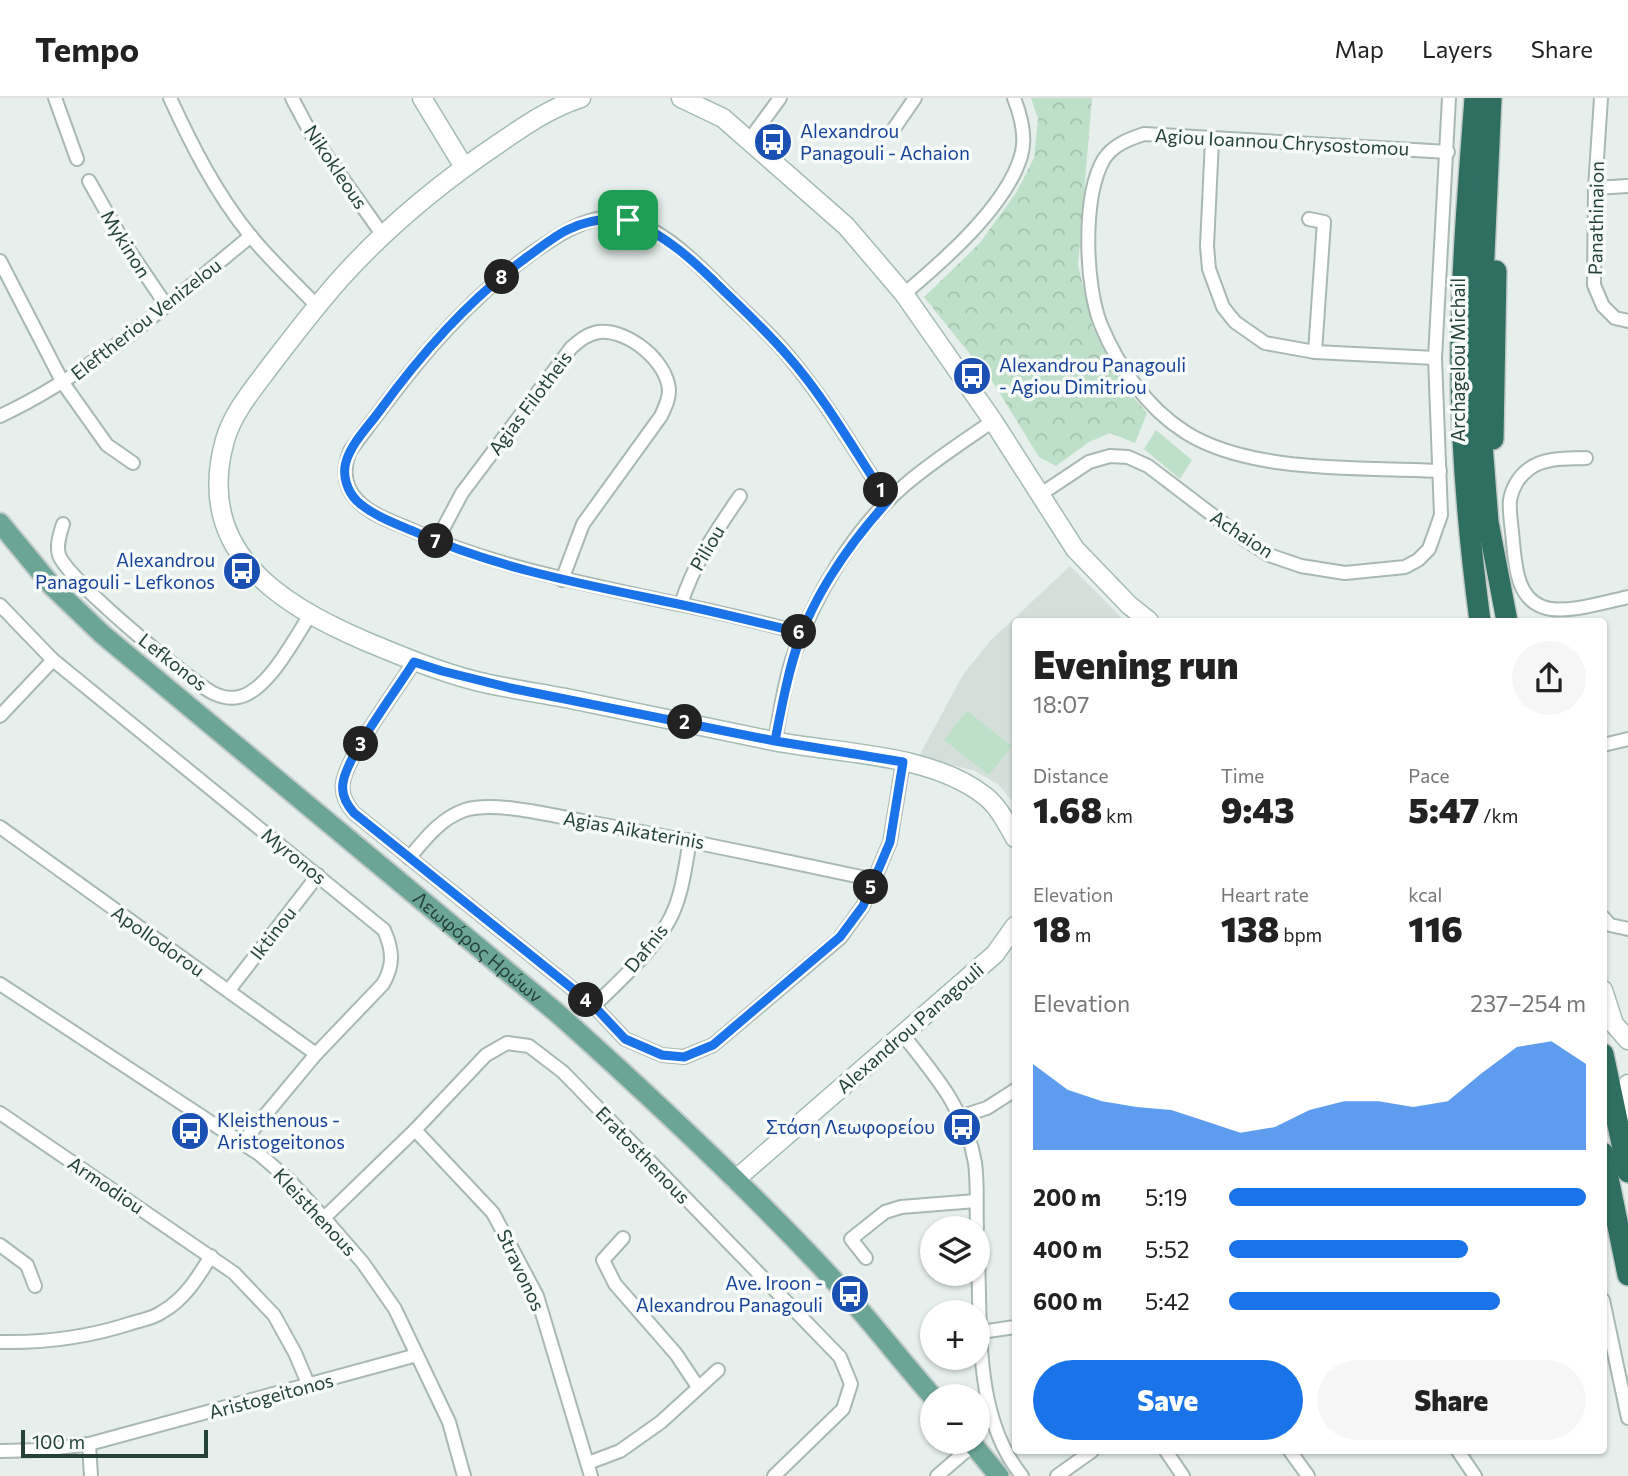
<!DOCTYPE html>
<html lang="en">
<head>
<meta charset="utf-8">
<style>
	:root { --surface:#fff; --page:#f6f6f6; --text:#222; --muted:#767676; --line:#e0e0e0; --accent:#1a73e8 }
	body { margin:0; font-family:Commissioner,sans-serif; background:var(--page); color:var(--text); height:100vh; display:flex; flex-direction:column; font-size:26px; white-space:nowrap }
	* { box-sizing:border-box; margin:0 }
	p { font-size:23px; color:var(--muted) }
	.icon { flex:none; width:38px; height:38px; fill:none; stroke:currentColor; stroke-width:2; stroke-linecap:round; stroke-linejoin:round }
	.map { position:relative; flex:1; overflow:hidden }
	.details { position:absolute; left:1012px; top:520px; width:595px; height:836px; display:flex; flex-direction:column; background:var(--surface); border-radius:7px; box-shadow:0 2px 5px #0004 }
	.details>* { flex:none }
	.buttons { position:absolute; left:920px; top:1118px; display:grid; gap:14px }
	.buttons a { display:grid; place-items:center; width:70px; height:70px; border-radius:50%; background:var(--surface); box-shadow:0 2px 5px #0004; font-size:35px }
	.scale { position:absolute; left:21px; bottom:18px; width:187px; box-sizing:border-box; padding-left:7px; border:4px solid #24423a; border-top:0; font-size:19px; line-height:24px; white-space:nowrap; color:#24423a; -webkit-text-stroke:5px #f7fbf9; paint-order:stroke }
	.pin { position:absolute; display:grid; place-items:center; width:60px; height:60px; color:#fff; margin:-30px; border-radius:14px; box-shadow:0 4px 10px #0006 }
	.km { position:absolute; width:35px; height:35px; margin:-18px; border-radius:50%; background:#222; color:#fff; font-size:19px; line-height:35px; text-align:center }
	.round { display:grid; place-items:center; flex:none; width:74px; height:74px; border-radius:37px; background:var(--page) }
	.headline { display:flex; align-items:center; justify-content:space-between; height:119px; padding:0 21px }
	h1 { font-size:38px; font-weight:800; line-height:52px }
	.metrics { display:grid; grid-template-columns:repeat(3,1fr); gap:10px; height:119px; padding:7px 21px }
	.metrics div { display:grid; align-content:center }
	.metrics b { font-size:35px; font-weight:800 }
	.metrics small { font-size:19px; font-weight:400 }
	.metrics p { font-size:19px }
	.chart { height:196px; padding:14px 21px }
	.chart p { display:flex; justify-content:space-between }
	.chart svg { width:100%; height:126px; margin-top:7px; fill:var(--accent); opacity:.7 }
	.primary-button { display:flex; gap:14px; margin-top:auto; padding:14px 21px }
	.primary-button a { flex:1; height:80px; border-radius:42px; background:var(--accent); color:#fff; font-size:28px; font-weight:800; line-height:80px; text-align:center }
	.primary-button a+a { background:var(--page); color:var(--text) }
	ul { padding:0 21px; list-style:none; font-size:23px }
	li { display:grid; grid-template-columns:112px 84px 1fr; align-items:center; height:52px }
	li i { height:18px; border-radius:9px; background:var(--accent) }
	header { display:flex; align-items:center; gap:42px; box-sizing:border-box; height:98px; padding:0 35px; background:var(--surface); border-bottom:2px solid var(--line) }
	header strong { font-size:33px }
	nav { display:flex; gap:38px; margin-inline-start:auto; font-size:24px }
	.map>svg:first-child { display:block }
	.built { fill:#d4dfda }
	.park { fill:url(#park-crowns) }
	.pitch { fill:#bfe0c8 }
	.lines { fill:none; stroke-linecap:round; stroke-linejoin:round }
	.street-casing { stroke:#a8b8b2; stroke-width:16 }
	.secondary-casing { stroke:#a4bbb3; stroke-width:21 }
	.primary-casing { stroke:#c2cac8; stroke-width:23 }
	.highway-casing { stroke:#c2cac8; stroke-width:24 }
	.street { stroke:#fff; stroke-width:12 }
	.secondary { stroke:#fff; stroke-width:18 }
	.primary { stroke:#6aa596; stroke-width:19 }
	.highway { stroke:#2f6f62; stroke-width:21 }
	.route-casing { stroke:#fff; stroke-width:14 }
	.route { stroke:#1a73e8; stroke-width:9 }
	.labels { text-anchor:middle; stroke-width:7; stroke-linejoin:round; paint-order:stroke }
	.transit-label { font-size:19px; fill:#164399; stroke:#f7fbf9; text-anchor:start }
	.street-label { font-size:19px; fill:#24423a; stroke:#f7fbf9 }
</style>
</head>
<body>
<header>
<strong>Tempo</strong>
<nav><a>Map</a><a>Layers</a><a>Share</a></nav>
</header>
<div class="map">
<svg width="1628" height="1378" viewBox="0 0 1628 1378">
	<defs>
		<pattern id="park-crowns" width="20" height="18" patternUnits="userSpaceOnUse" patternTransform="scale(1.75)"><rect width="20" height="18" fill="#bfe0c8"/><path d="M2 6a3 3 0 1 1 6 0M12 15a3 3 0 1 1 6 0" fill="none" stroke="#a4c1ad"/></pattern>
	</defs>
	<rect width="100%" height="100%" fill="#e6efeb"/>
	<!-- built -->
	<polygon class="built" points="1070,468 1125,523 1015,523 1015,707 998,686 973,672 918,660 963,577 990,543"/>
	<!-- park -->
	<polygon class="park" points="1031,0 1092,0 1078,167 1093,230 1123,287 1147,315 1135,345 1110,335 1089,344 1056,368 1039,359 994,286 924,199 979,146 1016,95 1034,60 1038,21"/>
	<!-- pitch -->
	<g class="pitch">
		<polygon points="1156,332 1192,362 1180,381 1144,351"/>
		<polygon points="967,613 1012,648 989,677 944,642"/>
	</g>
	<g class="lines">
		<defs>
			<g id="street">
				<polyline points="55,0 77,61"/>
				<path d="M170 0C192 48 216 95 249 136 269 161 294 184 316 207"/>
				<polyline points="292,0 311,36 382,136"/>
				<polyline points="1601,0 1595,90 1594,187 1603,208 1615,220 1628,223"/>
				<polyline points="893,32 915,0"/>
				<polyline points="750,41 780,0"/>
				<polyline points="1212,42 1207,148 1209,171 1223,209 1235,224 1265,245 1315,254 1435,260"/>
				<polyline points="89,83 124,145 166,207"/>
				<polyline points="1595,90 1628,88"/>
				<polyline points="1309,121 1324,124 1315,254"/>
				<polyline points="0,163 63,285 107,347 133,365"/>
				<path d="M904 196C943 163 1006 109 1021 58 1027 39 1021 18 1014 0"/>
				<path d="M0 318C94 274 171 203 251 138"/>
				<path d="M1586 360C1568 361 1544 359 1529 371 1519 378 1512 390 1510 402 1509 412 1511 424 1512 434 1515 460 1514 499 1543 509 1563 517 1606 504 1628 499"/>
				<path d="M1440 373C1364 369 1250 376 1185 334 1147 310 1118 268 1101 227 1085 188 1082 97 1104 61 1113 47 1129 41 1144 36L1448 54"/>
				<polyline points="1041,396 1089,364 1110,358 1128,359 1148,368 1244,441 1269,457 1301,468 1345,475 1405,469 1418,462 1429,451 1441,417 1435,260 1449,0"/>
				<path d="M63 426C60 436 56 447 59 457 67 481 188 582 213 595 221 599 230 601 239 599 268 593 294 541 310 517"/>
				<path d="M436 444 462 395 571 250C580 242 587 236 599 234 628 231 667 263 669 292 669 302 665 309 661 318L583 426 562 482"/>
				<path d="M681 506C694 465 716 433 740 398"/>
				<path d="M0 507 53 562 384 832C393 852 394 867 383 886L316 956 242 1045"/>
				<path d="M802 535C761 525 720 514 678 506 586 486 493 469 407 430 390 423 370 416 357 402 343 387 343 370 350 353 405 278 456 210 532 155 554 140 576 124 603 120 653 115 701 170 733 202 752 220 772 238 789 259 826 303 856 355 888 403"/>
				<path d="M414 564C398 590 346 659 343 685 341 697 346 706 354 715L594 908 625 941 662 957 684 959 713 947 840 840 863 808 890 744 903 664"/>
				<polyline points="0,618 53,562"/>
				<path d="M775 643C780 615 784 586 793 559 815 496 855 429 906 386 933 363 964 343 993 323"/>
				<polyline points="1603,647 1628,641"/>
				<polyline points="0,729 316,956"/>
				<path d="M409 760C425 741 441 720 465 712 495 703 551 717 582 723 680 740 777 761 875 782"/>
				<polyline points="1603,819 1610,827 1628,831"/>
				<polyline points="0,886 259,1056 288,1081 324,1120 363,1165 395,1211 449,1324 464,1378"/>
				<polyline points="229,892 318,777"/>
				<path d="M594 908C619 883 649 857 667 826 682 802 685 769 690 742"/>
				<path d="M903 937C934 976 967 1014 975 1065 978 1086 976 1109 977 1130"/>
				<polyline points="0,1015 234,1175 274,1217 295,1255 309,1288"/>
				<polyline points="962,1018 987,1010 1015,992"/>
				<polyline points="415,1032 493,1115 537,1198 591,1378"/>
				<polyline points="324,1120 415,1032 486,957 507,945 529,948 563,974 840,1259 851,1286 843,1311 774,1378"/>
				<polyline points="623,1140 603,1162 615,1186 676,1256 698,1289"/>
				<polyline points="0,1147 27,1167 35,1188"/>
				<path d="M978 1159C981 1231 974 1319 1022 1378"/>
				<polyline points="866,1160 851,1141 885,1114 901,1109 976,1103"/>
				<polyline points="1603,1202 1628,1320"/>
				<polyline points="981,1234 1015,1229"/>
				<path d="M0 1244C45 1245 89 1239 132 1225 142 1222 154 1220 162 1214 185 1201 198 1179 211 1158"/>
				<polyline points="89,1346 91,1378"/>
				<polyline points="0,1353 42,1352 89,1346 417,1257"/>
				<polyline points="1166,1353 1183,1378"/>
				<polyline points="1290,1353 1308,1378"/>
				<polyline points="1458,1353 1475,1378"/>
				<polyline points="588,1365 620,1353 661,1324 718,1272"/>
				<polyline points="937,1378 973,1347"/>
				<polyline points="1057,1378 1092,1353"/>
			</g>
			<g id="secondary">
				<polyline points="422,0 464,69"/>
				<path d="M581 0C550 10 524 28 498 46 440 85 387 129 341 180 316 208 294 237 271 267 254 290 233 314 225 342 194 452 277 505 365 543 401 558 437 573 476 583 512 592 549 596 585 604 648 617 710 630 773 643 840 656 930 655 985 698 999 709 1007 726 1015 740"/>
				<polyline points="681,0 723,20 846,128 904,196 993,323 1075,451 1129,507 1149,523"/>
				<polyline points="1603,892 1614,926 1628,942"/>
				<polyline points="1622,1019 1620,1006 1628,986"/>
				<polyline points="735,1082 995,856 1015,828"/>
			</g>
			<g id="primary">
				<path id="s1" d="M0 425 52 488 102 536 556 914C650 998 743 1085 829 1177 865 1216 898 1259 933 1299"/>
				<polyline points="971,1344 999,1378"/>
			</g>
			<g id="highway">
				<path d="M1475 0C1469 82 1462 164 1461 246 1460 338 1468 432 1480 523"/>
				<polyline points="1491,0 1478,293 1488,424 1507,523"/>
				<polyline points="1493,341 1496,173"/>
				<polyline points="1603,956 1628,1074"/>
				<polyline points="1603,1055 1628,1177"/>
			</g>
		</defs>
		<!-- street casing -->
		<use href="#street" class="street-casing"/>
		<!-- secondary casing -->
		<use href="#secondary" class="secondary-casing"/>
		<!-- primary casing -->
		<use href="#primary" class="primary-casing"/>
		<!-- highway casing -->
		<use href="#highway" class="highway-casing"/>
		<!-- street -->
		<use href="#street" class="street"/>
		<!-- secondary -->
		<use href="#secondary" class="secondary"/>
		<!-- primary -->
		<use href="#primary" class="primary"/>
		<!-- highway -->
		<use href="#highway" class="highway"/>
	</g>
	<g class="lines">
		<defs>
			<path id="route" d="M628 122C666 137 694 163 723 192 745 213 767 234 787 257 826 301 855 354 888 403 847 448 808 505 792 564 785 590 780 617 775 643L510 590 442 573 414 564C398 590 346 659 343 685 341 697 346 706 354 715L594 908 625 941 662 957 684 959 713 947 840 839 863 808 890 744 903 664 775 643C782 606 789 570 802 535 761 525 720 515 678 506 588 487 497 471 413 433 394 425 372 417 357 403 347 393 342 377 346 364 351 346 367 330 378 315 421 256 468 202 527 159 540 150 553 139 567 132 587 122 606 119 628 122"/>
		</defs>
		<!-- route casing -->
		<use href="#route" class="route-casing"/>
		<!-- route -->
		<use href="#route" class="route"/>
	</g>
	<!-- icons -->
	<defs>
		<symbol id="bus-disc" viewBox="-11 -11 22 22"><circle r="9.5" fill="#1a4fb4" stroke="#f7fbf9"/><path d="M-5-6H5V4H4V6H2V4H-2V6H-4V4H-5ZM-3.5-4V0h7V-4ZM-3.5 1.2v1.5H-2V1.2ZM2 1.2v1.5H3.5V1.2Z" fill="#fff"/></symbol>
	</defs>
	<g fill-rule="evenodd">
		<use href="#bus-disc" x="751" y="22" width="44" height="44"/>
		<use href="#bus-disc" x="950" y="256" width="44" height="44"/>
		<use href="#bus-disc" x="220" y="451" width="44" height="44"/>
		<use href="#bus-disc" x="940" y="1007" width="44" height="44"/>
		<use href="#bus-disc" x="168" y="1011" width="44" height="44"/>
		<use href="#bus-disc" x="828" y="1174" width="44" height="44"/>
	</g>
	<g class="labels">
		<!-- transit labels -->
		<g class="transit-label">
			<text x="800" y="40">Alexandrou<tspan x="800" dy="22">Panagouli - Achaion</tspan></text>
			<text x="999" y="274">Alexandrou Panagouli<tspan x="999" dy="22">- Agiou Dimitriou</tspan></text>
			<text x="215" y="469" text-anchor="end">Alexandrou<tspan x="215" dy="22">Panagouli - Lefkonos</tspan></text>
			<text x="217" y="1029">Kleisthenous -<tspan x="217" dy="22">Aristogeitonos</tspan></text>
			<text x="935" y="1036" text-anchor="end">Στάση Λεωφορείου</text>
			<text x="823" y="1192" text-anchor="end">Ave. Iroon -<tspan x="823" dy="22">Alexandrou Panagouli</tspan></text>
		</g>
		<!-- street labels -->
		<g class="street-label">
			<text transform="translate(1282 44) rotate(3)" y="7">Agiou Ioannou Chrysostomou</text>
			<text transform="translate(336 69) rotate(56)" y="7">Nikokleous</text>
			<text transform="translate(1596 120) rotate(-89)" y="7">Panathinaion</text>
			<text transform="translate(126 146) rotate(58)" y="7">Mykinon</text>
			<text transform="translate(146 221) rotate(-38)" y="7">Eleftheriou Venizelou</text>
			<text transform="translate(1458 262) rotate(-90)" y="7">Archagelou Michail</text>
			<text transform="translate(530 305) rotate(-53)" y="7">Agias Filotheis</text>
			<text transform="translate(1242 436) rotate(33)" y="7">Achaion</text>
			<text transform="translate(707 450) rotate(-60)" y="7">Piliou</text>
			<text transform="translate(173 564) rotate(38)" y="7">Lefkonos</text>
			<text transform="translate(634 732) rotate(10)" y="7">Agias Aikaterinis</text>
			<text transform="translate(294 758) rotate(39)" y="7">Myronos</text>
			<text transform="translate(273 835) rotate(-52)" y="7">Iktinou</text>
			<text transform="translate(158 843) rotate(35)" y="7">Apollodorou</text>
			<text dy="7" stroke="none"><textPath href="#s1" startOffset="640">Λεωφόρος Ηρώων</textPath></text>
			<text transform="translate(646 850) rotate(-51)" y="7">Dafnis</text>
			<text transform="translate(910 930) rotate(-41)" y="7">Alexandrou Panagouli</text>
			<text transform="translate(643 1057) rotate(46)" y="7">Eratosthenous</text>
			<text transform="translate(106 1087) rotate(34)" y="7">Armodiou</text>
			<text transform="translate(315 1114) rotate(47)" y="7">Kleisthenous</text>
			<text transform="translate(521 1172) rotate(65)" y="7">Stravonos</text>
			<text transform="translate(271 1298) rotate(-15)" y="7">Aristogeitonos</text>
		</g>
	</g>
</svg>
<div class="buttons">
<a><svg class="icon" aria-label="layers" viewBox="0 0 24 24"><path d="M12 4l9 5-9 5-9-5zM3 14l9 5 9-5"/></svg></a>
<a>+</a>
<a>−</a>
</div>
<div class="scale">100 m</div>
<div class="pin" style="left:628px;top:122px;background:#1e9e55"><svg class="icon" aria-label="arrive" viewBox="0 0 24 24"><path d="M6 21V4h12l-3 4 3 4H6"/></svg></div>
<b class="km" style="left:881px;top:392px">1</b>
<b class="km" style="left:685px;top:624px">2</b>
<b class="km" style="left:361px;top:646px">3</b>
<b class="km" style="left:586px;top:902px">4</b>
<b class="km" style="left:871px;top:789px">5</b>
<b class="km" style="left:799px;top:534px">6</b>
<b class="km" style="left:436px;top:443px">7</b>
<b class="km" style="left:502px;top:179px">8</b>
<section class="details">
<div class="headline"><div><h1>Evening run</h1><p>18:07</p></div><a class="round"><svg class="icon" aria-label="share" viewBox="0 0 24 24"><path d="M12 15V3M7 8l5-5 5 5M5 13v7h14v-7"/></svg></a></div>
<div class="metrics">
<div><p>Distance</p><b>1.68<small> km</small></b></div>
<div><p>Time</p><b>9:43</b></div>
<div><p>Pace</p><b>5:47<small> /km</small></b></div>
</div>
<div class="metrics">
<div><p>Elevation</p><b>18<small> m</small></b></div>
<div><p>Heart rate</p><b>138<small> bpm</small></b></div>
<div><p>kcal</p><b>116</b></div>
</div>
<div class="chart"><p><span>Elevation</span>237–254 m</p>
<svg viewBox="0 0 160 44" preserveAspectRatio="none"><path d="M0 44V14L10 23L20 27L30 29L40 30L50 34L60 38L70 36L80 30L90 27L100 27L110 29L120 27L130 17L140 8L150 6L160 14V44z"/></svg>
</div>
<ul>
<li><b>200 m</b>5:19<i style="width:100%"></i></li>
<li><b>400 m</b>5:52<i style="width:67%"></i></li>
<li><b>600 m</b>5:42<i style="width:76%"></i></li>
</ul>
<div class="primary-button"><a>Save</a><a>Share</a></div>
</section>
</div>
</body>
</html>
